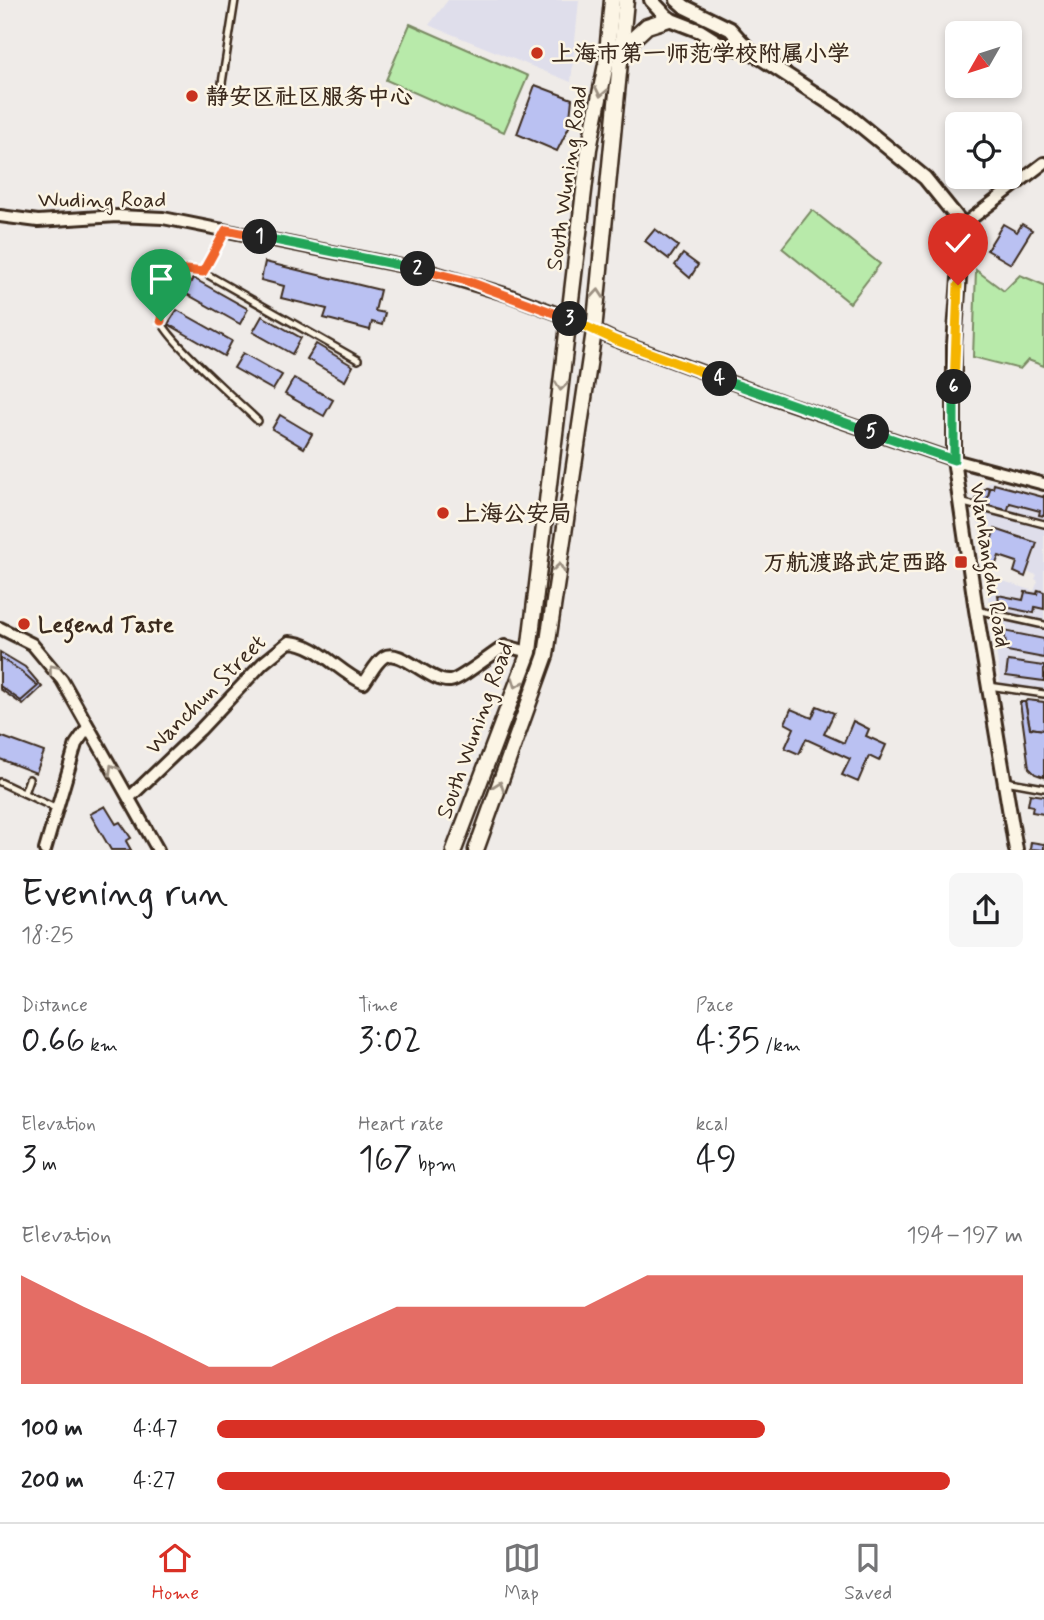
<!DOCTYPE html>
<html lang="en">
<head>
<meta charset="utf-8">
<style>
	:root { --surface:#fff; --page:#f6f6f6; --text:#202124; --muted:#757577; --line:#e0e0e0; --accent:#d93025 }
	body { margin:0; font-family:Mynerve,"LXGW WenKai TC",sans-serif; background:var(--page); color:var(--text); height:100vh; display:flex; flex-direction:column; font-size:26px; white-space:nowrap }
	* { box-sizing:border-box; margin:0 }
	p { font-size:23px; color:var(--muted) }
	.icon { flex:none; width:38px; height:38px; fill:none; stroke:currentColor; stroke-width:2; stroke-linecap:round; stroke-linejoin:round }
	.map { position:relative; height:850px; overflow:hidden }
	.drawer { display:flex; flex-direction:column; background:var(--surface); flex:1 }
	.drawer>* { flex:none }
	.needle { width:46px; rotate:231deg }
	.buttons { position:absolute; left:945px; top:21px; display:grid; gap:14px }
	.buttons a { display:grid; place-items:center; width:77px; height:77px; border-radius:10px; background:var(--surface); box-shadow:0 4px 10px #0003; font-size:35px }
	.pin { position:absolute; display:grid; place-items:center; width:60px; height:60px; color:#fff; margin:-72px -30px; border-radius:50% 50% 50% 0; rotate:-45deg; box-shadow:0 0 7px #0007 }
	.pin .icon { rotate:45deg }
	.km { position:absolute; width:35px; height:35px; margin:-18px; border-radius:50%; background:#222; color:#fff; font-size:19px; line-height:35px; text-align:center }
	.round { display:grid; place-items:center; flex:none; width:74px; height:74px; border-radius:10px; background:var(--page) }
	.overview { display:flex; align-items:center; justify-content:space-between; height:119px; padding:0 21px }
	h1 { font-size:38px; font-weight:600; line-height:52px }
	.metrics { display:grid; grid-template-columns:repeat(3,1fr); gap:10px; height:119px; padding:7px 21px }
	.metrics div { display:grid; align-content:center }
	.metrics b { font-size:35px; font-weight:600 }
	.metrics small { font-size:19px; font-weight:400 }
	.metrics p { font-size:19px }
	.chart { height:196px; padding:14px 21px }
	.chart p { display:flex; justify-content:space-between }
	.chart svg { width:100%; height:126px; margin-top:7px; fill:var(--accent); opacity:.7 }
	ul { padding:0 21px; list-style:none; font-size:23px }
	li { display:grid; grid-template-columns:112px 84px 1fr; align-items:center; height:52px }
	li i { height:18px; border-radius:9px; background:var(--accent) }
	.tab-bar { display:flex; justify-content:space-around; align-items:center; height:98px; border-top:2px solid var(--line); background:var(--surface); font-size:19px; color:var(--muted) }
	.tab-bar a { display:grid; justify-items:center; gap:4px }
	.tab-bar .active { color:var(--accent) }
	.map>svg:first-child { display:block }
	.built { fill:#dfdeeb }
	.green { fill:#b8eaaa; stroke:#7a8a64; stroke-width:2 }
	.building { fill:#bac1f2; stroke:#3b2a1e; stroke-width:2 }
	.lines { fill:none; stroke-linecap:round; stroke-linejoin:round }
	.service-casing { stroke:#3b2a1e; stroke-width:10 }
	.minor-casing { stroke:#3b2a1e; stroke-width:16 }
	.tertiary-casing { stroke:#3b2a1e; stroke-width:18 }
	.secondary-casing { stroke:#3b2a1e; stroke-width:19 }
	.service { stroke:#fcf5e5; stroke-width:5 }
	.minor { stroke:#fcf5e5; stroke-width:10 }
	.tertiary { stroke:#fcf5e5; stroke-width:12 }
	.secondary { stroke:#fcf5e5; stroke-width:14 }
	.oneway { stroke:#9c9082 }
	.split-1-casing { stroke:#fff; stroke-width:14 }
	.split-2-casing { stroke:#fff; stroke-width:14 }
	.split-3-casing { stroke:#fff; stroke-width:14 }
	.split-4-casing { stroke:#fff; stroke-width:14 }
	.split-5-casing { stroke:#fff; stroke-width:14 }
	.split-6-casing { stroke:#fff; stroke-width:14 }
	.split-7-casing { stroke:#fff; stroke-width:14 }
	.split-1 { stroke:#f0652b; stroke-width:9 }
	.split-2 { stroke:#22a559; stroke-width:9 }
	.split-3 { stroke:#f0652b; stroke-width:9 }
	.split-4 { stroke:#f5b400; stroke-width:9 }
	.split-5 { stroke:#22a559; stroke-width:9 }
	.split-6 { stroke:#22a559; stroke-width:9 }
	.split-7 { stroke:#f5b400; stroke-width:9 }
	.poi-dot { fill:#c8321e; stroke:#fcf5e5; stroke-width:2.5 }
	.labels { text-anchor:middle; stroke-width:5; stroke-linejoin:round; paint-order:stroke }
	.poi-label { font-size:23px; font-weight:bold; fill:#3b2a1e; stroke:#fcf5e5; text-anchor:start }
	.street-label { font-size:23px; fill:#3b2a1e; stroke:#fcf5e5 }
</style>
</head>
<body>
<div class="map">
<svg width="1044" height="850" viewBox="0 0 1044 850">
	<rect width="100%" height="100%" fill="#efebe8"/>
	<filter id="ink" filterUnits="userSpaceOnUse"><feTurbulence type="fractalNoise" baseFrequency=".0143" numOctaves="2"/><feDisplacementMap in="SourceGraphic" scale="14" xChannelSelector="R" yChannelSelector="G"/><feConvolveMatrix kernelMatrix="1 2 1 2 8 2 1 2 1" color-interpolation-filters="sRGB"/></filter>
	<g filter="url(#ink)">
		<!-- built -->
		<g class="built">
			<polygon points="448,0 579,0 571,82 429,25"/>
			<polygon points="990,481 1043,497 1044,495 1044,689 1001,684 985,575 1034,591 1038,581 1035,579 1037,575 1028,572 1025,577 1014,572 1017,562 999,556 995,566 984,562 995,529 978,523 976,500"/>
		</g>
		<!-- green -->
		<g class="green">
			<polygon points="410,24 528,76 504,132 386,80"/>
			<polygon points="812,210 880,264 850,303 782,248"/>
			<polygon points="976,270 1004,291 1020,275 1044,285 1044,366 1028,360 1020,369 973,357"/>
		</g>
		<!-- building -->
		<g class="building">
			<polygon points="535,85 572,99 569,127 557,151 517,134"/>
			<polygon points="1003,224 1017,232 1022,224 1032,230 1011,264 987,250"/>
			<polygon points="655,229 678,246 669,259 645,241"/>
			<polygon points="683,254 698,265 690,278 675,265"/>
			<polygon points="265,262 380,290 375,311 385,313 382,325 372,322 370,330 324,318 327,309 281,298 284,286 261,280"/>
			<polygon points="193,278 248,309 240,324 185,293"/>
			<polygon points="177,310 232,341 224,356 168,324"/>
			<polygon points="262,316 301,338 292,354 253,332"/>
			<polygon points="316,344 353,366 345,381 307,359"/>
			<polygon points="243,353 282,375 273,390 234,368"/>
			<polygon points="294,378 333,400 324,416 285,394"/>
			<polygon points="280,415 312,434 304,448 272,429"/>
			<polygon points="994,484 1043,497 1044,495 1044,516 1039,515 1040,511 1010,503 1007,512 985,507 990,488 993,488"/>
			<polygon points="987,487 990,488 985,507 975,504 977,496"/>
			<polygon points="995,529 1037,543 1025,577 1014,572 1017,562 999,556 995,566 984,562"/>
			<polygon points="1038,590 1044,592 1044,609 1035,607 1034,613 1000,606 998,595 1023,600 1025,592 1037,594"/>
			<polygon points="1004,631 1044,639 1044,658 1007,651"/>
			<polygon points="0,652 25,667 42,687 23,705 0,689"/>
			<polygon points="0,658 21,671 38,686 21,701 0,686"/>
			<polygon points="1008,661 1044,666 1044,681 1006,676"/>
			<polygon points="1027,700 1044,702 1044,730 1030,728 1025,702"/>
			<polygon points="1020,702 1025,702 1030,728 1044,730 1044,777 1035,774 1029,768"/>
			<polygon points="817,706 834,713 824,734 844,743 853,721 869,729 866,736 886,745 879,761 869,756 858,782 842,775 850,759 806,739 799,754 785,748 794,728 785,723 791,709 812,718"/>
			<polygon points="0,736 44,752 36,773 0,759"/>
			<polygon points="1030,794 1044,796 1044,814 1032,812 1033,806 1028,805"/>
			<polygon points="105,806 116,824 120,822 131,838 126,841 131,850 111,850 90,814"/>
			<polygon points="1031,842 1044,844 1044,850 1030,849"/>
		</g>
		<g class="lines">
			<defs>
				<g id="service">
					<polyline points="222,83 235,0"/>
					<polyline points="203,272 224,232"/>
					<path d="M258 421C241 404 165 338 161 320 158 309 165 287 173 279 176 275 182 272 186 270L203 272 358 360"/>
					<polyline points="960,502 1044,524"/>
					<polyline points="976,610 1044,625"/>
					<polyline points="989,686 1044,694"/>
					<polyline points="1005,781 1044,788"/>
					<polyline points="0,782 57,809"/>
					<polyline points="24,793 29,779"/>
				</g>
				<g id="minor">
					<polyline points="0,216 38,221 117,216 163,218 432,272 508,295 569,318 615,340 784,402 954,460 1044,484"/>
					<polyline points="963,225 1044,163"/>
					<polyline points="0,628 32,644 62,680 158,850"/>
					<path d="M129 798 200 730 263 663 289 642C318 643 339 673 364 683 370 675 376 662 384 657 400 647 430 683 450 681 460 680 493 653 505 646L529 652"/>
					<polyline points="45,850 76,744 88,727"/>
				</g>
				<g id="tertiary">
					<polyline points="651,0 669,19 700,31 724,46 749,50"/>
					<polyline points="677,0 685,7 730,29 750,51 848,115 925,178 963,225 954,345 954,460 976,610 1016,850"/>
				</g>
				<g id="secondary">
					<polyline points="620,51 647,26 669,19"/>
					<polyline points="454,850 529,652 589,149 606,64 612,0"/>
					<polyline points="476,850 546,655 594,331 626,0"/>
				</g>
			</defs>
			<!-- service casing -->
			<use href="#service" class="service-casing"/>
			<!-- minor casing -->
			<use href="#minor" class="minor-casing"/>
			<!-- tertiary casing -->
			<use href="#tertiary" class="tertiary-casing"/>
			<!-- secondary casing -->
			<use href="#secondary" class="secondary-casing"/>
			<!-- service -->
			<use href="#service" class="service"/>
			<!-- minor -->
			<use href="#minor" class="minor"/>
			<!-- tertiary -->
			<use href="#tertiary" class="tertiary"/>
			<!-- secondary -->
			<use href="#secondary" class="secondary"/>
		</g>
		<!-- one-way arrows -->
		<defs><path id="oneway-chevron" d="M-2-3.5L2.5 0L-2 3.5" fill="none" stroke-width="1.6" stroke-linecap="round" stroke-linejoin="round" transform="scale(1.75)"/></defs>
		<g class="oneway">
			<use href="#oneway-chevron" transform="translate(601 92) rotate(101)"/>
			<use href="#oneway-chevron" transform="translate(598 294) rotate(-85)"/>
			<use href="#oneway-chevron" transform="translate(561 386) rotate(97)"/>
			<use href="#oneway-chevron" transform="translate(559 568) rotate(-82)"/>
			<use href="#oneway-chevron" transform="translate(53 669) rotate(-130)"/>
			<use href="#oneway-chevron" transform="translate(517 683) rotate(111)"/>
			<use href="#oneway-chevron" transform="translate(113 769) rotate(-120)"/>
			<use href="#oneway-chevron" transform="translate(499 786) rotate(-70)"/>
		</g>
	</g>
	<g class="lines" filter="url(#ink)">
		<defs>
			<path id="split-1" d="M161 321C161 298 168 282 186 270L203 272 226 230 260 237"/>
			<polyline id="split-2" points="260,237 418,269"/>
			<polyline id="split-3" points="418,269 467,281 570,319"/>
			<polyline id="split-4" points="570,319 615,340 720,379"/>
			<polyline id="split-5" points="720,379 872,432"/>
			<polyline id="split-6" points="872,432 954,460 954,387"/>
			<polyline id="split-7" points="954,387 958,285"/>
		</defs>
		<!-- split-1 casing -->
		<use href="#split-1" class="split-1-casing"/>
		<!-- split-2 casing -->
		<use href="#split-2" class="split-2-casing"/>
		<!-- split-3 casing -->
		<use href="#split-3" class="split-3-casing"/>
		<!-- split-4 casing -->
		<use href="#split-4" class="split-4-casing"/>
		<!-- split-5 casing -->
		<use href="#split-5" class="split-5-casing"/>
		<!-- split-6 casing -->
		<use href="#split-6" class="split-6-casing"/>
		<!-- split-7 casing -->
		<use href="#split-7" class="split-7-casing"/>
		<!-- split-1 -->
		<use href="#split-1" class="split-1"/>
		<!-- split-2 -->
		<use href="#split-2" class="split-2"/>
		<!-- split-3 -->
		<use href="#split-3" class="split-3"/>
		<!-- split-4 -->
		<use href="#split-4" class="split-4"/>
		<!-- split-5 -->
		<use href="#split-5" class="split-5"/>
		<!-- split-6 -->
		<use href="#split-6" class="split-6"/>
		<!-- split-7 -->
		<use href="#split-7" class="split-7"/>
	</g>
	<!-- markers -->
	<g class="poi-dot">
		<circle cx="537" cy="53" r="7"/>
		<circle cx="192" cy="96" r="7"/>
		<circle cx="443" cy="513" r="7"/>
		<rect x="954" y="555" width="14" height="14" rx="3.5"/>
		<circle cx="24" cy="624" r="7"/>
	</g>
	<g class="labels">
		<!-- poi labels -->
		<g class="poi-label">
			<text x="551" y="61">上海市第一师范学校附属小学</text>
			<text x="206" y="104">静安区社区服务中心</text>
			<text x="457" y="521">上海公安局</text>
			<text x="947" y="570" text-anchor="end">万航渡路武定西路</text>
			<text x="38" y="632">Legend Taste</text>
		</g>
		<!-- street labels -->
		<g class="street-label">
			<text transform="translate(566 178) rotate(-82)" y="8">South Wuning Road</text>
			<text x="102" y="207">Wuding Road</text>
			<text transform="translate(991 565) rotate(81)" y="8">Wanhangdu Road</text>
			<text transform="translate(205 694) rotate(-45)" y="8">Wanchun Street</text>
			<text transform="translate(474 730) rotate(-70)" y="8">South Wuning Road</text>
		</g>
	</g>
</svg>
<div class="buttons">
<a><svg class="needle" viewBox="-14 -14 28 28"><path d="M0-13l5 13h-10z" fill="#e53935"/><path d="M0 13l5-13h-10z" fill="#757577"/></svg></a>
<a><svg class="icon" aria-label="locate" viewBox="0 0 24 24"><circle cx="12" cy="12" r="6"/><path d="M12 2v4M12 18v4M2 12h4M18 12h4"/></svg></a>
</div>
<div class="pin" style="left:161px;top:321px;background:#1e9e55"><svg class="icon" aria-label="arrive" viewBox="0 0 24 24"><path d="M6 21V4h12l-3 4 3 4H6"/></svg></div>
<div class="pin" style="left:958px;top:285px;background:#d93025"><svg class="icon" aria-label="check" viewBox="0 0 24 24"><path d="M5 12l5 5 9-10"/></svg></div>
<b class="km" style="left:260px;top:237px">1</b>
<b class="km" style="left:418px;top:269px">2</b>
<b class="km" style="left:570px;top:319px">3</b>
<b class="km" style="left:720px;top:379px">4</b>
<b class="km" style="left:872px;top:432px">5</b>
<b class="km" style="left:954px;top:387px">6</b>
</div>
<section class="drawer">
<div class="overview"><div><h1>Evening run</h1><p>18:25</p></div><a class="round"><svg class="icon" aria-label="share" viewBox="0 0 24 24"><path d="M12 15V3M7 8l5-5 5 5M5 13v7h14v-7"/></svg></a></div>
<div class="metrics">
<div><p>Distance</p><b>0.66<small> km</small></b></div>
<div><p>Time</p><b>3:02</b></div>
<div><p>Pace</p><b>4:35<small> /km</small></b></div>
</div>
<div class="metrics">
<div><p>Elevation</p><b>3<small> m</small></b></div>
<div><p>Heart rate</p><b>167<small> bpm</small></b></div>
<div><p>kcal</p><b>49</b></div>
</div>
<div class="chart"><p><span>Elevation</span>194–197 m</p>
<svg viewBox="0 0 160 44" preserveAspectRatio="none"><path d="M0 44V6L10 17L20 27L30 38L40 38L50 27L60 17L70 17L80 17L90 17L100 6L110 6L120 6L130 6L140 6L150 6L160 6V44z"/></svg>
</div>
<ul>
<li><b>100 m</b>4:47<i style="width:68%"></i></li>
<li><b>200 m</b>4:27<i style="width:91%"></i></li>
</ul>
</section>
<nav class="tab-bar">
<a class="active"><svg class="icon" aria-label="home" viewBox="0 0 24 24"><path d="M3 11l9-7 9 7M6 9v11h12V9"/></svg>Home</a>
<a><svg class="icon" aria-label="map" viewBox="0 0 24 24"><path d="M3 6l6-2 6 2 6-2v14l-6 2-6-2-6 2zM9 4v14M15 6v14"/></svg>Map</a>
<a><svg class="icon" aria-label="saved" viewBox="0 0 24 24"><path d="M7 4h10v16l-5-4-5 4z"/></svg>Saved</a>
</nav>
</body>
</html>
